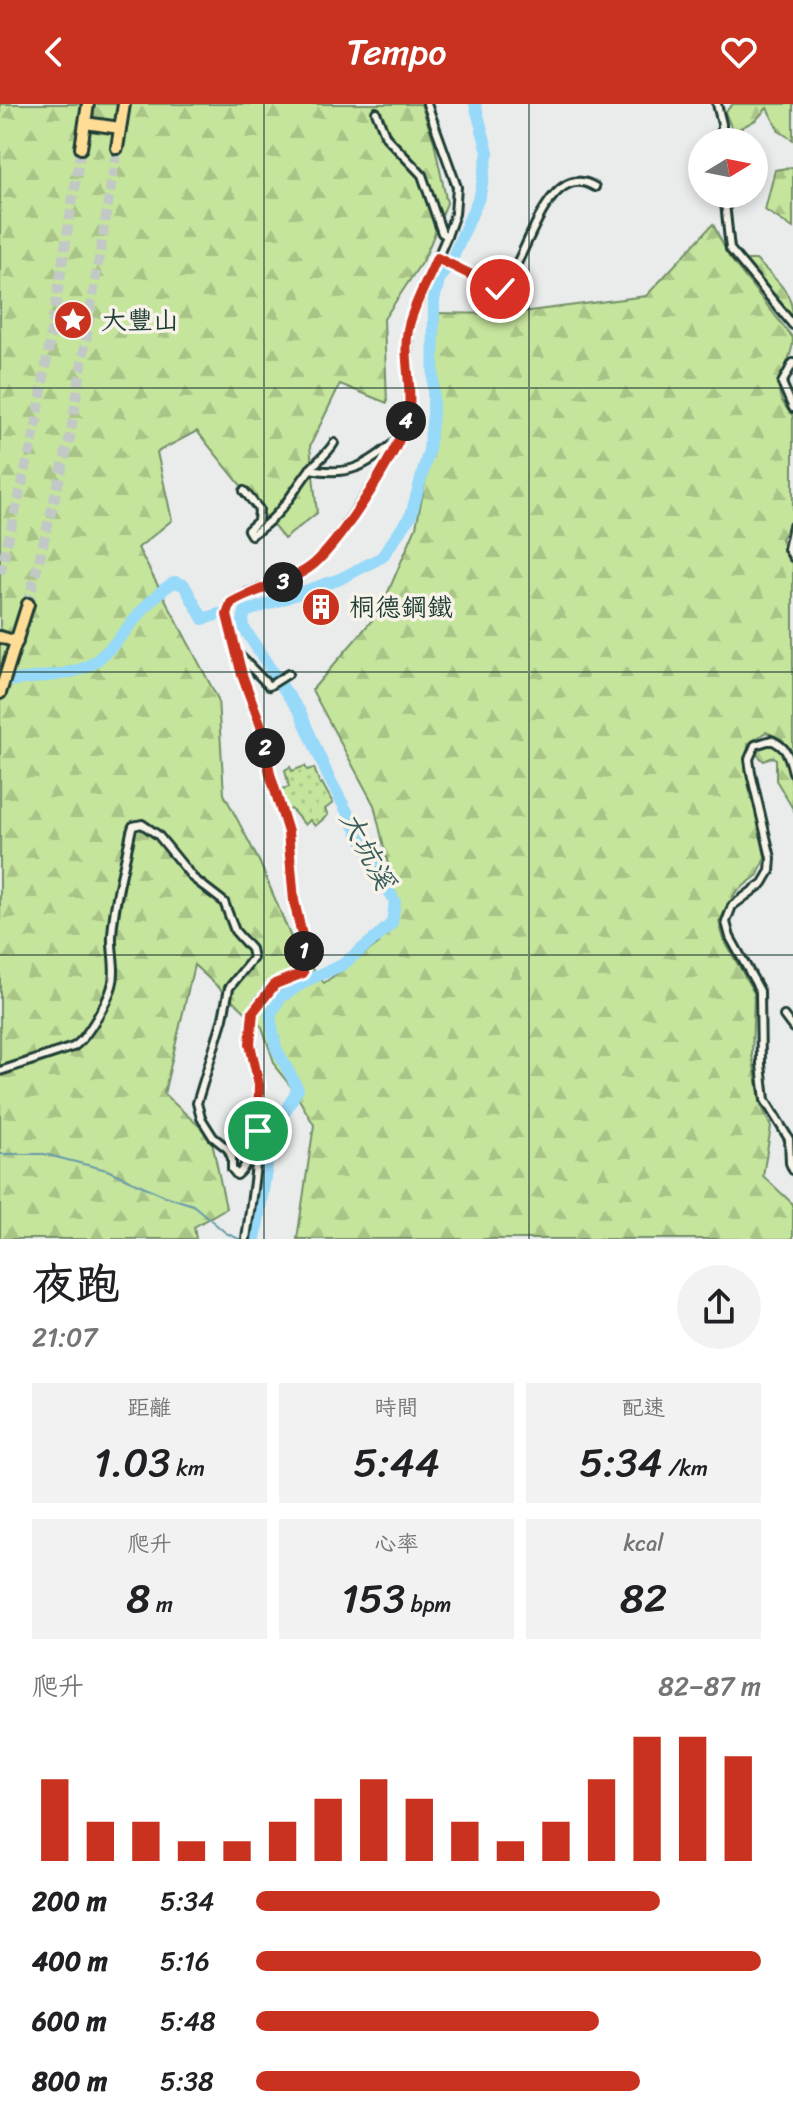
<!DOCTYPE html>
<html lang="zh-TW">
<head>
<meta charset="utf-8">
<style>
	:root { --surface:#fff; --page:#f2f2f2; --text:#202124; --muted:#757577; --accent:#c8321e }
	body { margin:0; font-family:Sriracha,"LXGW WenKai TC",sans-serif; background:var(--page); color:var(--text); height:100vh; display:flex; flex-direction:column; font-size:30px; white-space:nowrap }
	* { box-sizing:border-box; margin:0 }
	p { font-size:26px; color:var(--muted) }
	.icon { flex:none; width:44px; height:44px; fill:none; stroke:currentColor; stroke-width:2; stroke-linecap:round; stroke-linejoin:round }
	.map { position:relative; height:1135px; overflow:hidden }
	.drawer { display:flex; flex-direction:column; background:var(--surface); flex:1 }
	.drawer>* { flex:none }
	.needle { width:52px; rotate:80deg }
	.buttons { position:absolute; left:688px; top:24px; display:grid; gap:16px }
	.buttons a { display:grid; place-items:center; width:80px; height:80px; border-radius:50%; background:var(--surface); box-shadow:0 4px 12px #0003; font-size:40px }
	.pin { position:absolute; display:grid; place-items:center; width:68px; height:68px; color:#fff; margin:-34px; border:4px solid #fff; border-radius:50%; box-shadow:0 2px 8px #0007 }
	.km { position:absolute; width:40px; height:40px; margin:-20px; border-radius:50%; background:#222; color:#fff; font-size:22px; line-height:40px; text-align:center }
	.round { display:grid; place-items:center; flex:none; width:84px; height:84px; border-radius:42px; background:var(--page) }
	.summary { display:flex; align-items:center; justify-content:space-between; height:136px; padding:0 32px }
	h1 { font-size:44px; font-weight:600; line-height:60px }
	.stats { display:grid; grid-template-columns:repeat(3,1fr); gap:12px; height:136px; padding:8px 32px }
	.stats div { display:grid; align-content:center; border-radius:0px; background:var(--page); text-align:center }
	.stats b { font-size:40px; font-weight:600 }
	.stats small { font-size:22px; font-weight:400 }
	.stats p { font-size:22px }
	.chart { height:224px; padding:16px 32px }
	.chart p { display:flex; justify-content:space-between }
	.chart svg { width:100%; height:144px; margin-top:8px; stroke:var(--accent); stroke-width:6 }
	ul { padding:0 32px; list-style:none; font-size:26px }
	li { display:grid; grid-template-columns:128px 96px 1fr; align-items:center; height:60px }
	li i { height:20px; border-radius:10px; background:var(--accent) }
	header { display:flex; justify-content:space-between; align-items:center; height:104px; padding:0 32px; background:var(--accent); color:#fff; font-size:36px; font-weight:600 }
	.map>svg:first-child { display:block }
	.grass { fill:url(#grass-dots); stroke:#729068; stroke-width:2 }
	.forest { fill:url(#forest-firs); stroke:#729068; stroke-width:2 }
	.lines { fill:none; stroke-linecap:round; stroke-linejoin:round }
	.stream { stroke:#679baa; stroke-width:2 }
	.river { stroke:#97d9f9; stroke-width:12 }
	.motorway-tunnel { stroke:#c1c8c6; stroke-width:10; stroke-dasharray:10 5; stroke-linecap:butt }
	.minor-casing { stroke:#1f3d34; stroke-width:12 }
	.motorway-casing { stroke:#1f3d34; stroke-width:16 }
	.minor { stroke:#f7f3e8; stroke-width:6 }
	.motorway { stroke:#ffdd96; stroke-width:10 }
	.route-casing { stroke:#fff; stroke-width:16 }
	.route { stroke:#c8321e; stroke-width:10 }
	.grid { fill:none; stroke:#1f3d34; stroke-width:2; stroke-opacity:0.55 }
	.labels { text-anchor:middle; stroke-width:7; stroke-linejoin:round; paint-order:stroke }
	.poi-label { font-size:26px; fill:#1f3d34; stroke:#f7f3e8; text-anchor:start }
	.water-label { font-size:28px; font-style:italic; fill:#375c5b; stroke:#f7f3e8 }
</style>
</head>
<body>
<header><svg class="icon" aria-label="back" viewBox="0 0 24 24"><path d="M15 5l-7 7 7 7"/></svg>Tempo<svg class="icon" aria-label="heart" viewBox="0 0 24 24"><path d="M12 20l-8-8c-3-5 5-10 8-4 3-6 11-1 8 4z"/></svg></header>
<div class="map">
<svg width="793" height="1135" viewBox="0 0 793 1135">
	<defs>
		<pattern id="grass-dots" width="8" height="8" patternUnits="userSpaceOnUse" patternTransform="scale(2)"><rect width="8" height="8" fill="#c5e49c"/><path d="M2 2h.1M6 6h.1" fill="none" stroke="#a9c487" stroke-width="1.8" stroke-linecap="round"/></pattern>
		<pattern id="forest-firs" width="22" height="20" patternUnits="userSpaceOnUse" patternTransform="scale(2)"><rect width="22" height="20" fill="#c5e49c"/><path d="M5 1l3.5 6h-7zM16 11l3.5 6h-7z" fill="#a9c487"/></pattern>
	</defs>
	<rect width="100%" height="100%" fill="#eaebeb"/>
	<filter id="ink" filterUnits="userSpaceOnUse"><feTurbulence type="fractalNoise" baseFrequency=".0125" numOctaves="2"/><feDisplacementMap in="SourceGraphic" scale="16" xChannelSelector="R" yChannelSelector="G"/><feConvolveMatrix kernelMatrix="1 2 1 2 8 2 1 2 1" color-interpolation-filters="sRGB"/></filter>
	<g filter="url(#ink)">
		<!-- grass -->
		<polygon class="grass" points="305,662 307,666 314,664 320,680 322,679 333,699 325,705 328,711 315,722 310,716 305,721 291,705 287,707 279,686 289,683 285,666 290,663 292,667"/>
		<!-- forest -->
		<g class="forest">
			<path d="M0 0H421L434 38 447 99 425 153 384 215 387 299 340 280 310 342 317 409 284 435 197 327 157 348 172 416 138 444 218 595 224 690 260 759 294 841 324 879 379 839 397 798 374 701 312 586 380 507 416 423 428 364 433 274 431 209 506 210 646 192 713 120 729 153 793 234C793 266 761 279 793 312V415L781 435 788 456 793 460V650L782 635 766 628 748 640 749 673 765 753 758 771 736 788 719 818 724 836 754 889 752 951 761 1001 771 1023 763 1072 793 1100V1135H297L314 1021 293 985 276 964 262 923 194 861 164 990 211 1033 226 1104 194 1123 196 1135H0Z"/>
			<polygon points="733,0 793,0 793,36 779,27 767,4 756,16 733,28 725,8"/>
			<polygon points="793,63 793,124 765,106 775,66"/>
			<path d="M746 156H756C774 174 793 187 793 213Z"/>
			<path d="M766 638C792 645 793 683 793 705L776 676V655L773 653 764 657 756 650 758 643Z"/>
		</g>
		<g class="lines">
			<!-- stream -->
			<g class="stream">
				<polyline points="0,1050 44,1050 107,1066 165,1092 193,1101 226,1129 239,1135"/>
				<polyline points="253,1134 255,1134"/>
			</g>
			<!-- river -->
			<g class="river">
				<polyline points="275,572 242,521 245,508 340,475 382,453 411,411 429,346 433,310 434,196 439,176 453,153 480,91 488,48 475,0"/>
				<path d="M9 577C28 574 75 571 90 561 121 541 145 493 175 478L184 481 203 515 219 510"/>
				<polyline points="255,1135 272,1030 298,985 276,944 270,911 281,893 308,876 342,861 377,833 392,819 395,798 328,672 300,608 281,581"/>
			</g>
			<!-- motorway-tunnel -->
			<g class="motorway-tunnel">
				<polyline points="0,469 36,323 81,44"/>
				<polyline points="28,500 70,333 117,44"/>
			</g>
			<defs>
				<g id="minor">
					<polyline points="717,0 722,20 722,38"/>
					<polyline points="376,8 386,33 422,71 442,129 447,132"/>
					<polyline points="724,90 730,145 793,221"/>
					<path d="M437 154 500 185C525 166 545 52 595 83"/>
					<polyline points="793,259 782,279 793,304"/>
					<path d="M310 365C351 373 366 361 398 336"/>
					<path d="M244 387 259 405 258 417 248 426 251 431C280 413 288 395 308 368 316 357 327 351 334 339"/>
					<polyline points="793,422 788,445 793,453"/>
					<polyline points="239,551 269,582 288,570"/>
					<path d="M793 668C789 652 787 643 771 636L755 641 749 655 751 669 771 754 770 767 763 779 732 802 726 818 730 833 760 887 761 961 765 996 789 1035 790 1059 793 1066"/>
					<polyline points="784,912 793,924"/>
					<path d="M0 967 73 943C86 936 108 897 112 882 117 866 111 849 112 832 114 797 124 763 131 728L133 722 142 720 158 731 193 774 224 798 235 827 251 845 253 854 229 884 223 914 197 999 201 1014 213 1033 228 1045 232 1054V1065L237 1071C252 1060 246 1040 258 1027"/>
					<path d="M246 1135C253 1085 262 1033 259 982 257 958 245 935 253 910 260 887 283 877 303 869L304 840 294 797 288 728 270 670 261 622 242 571 227 511 231 499 247 489 291 475 312 462 330 444 389 357 401 334 408 308V222L447 132 455 110 457 83 427 0"/>
				</g>
				<g id="motorway">
					<polyline points="85,19 120,24"/>
					<polyline points="81,44 88,0"/>
					<polyline points="117,44 124,0"/>
					<polyline points="0,533 17,538"/>
					<polyline points="0,589 28,500"/>
				</g>
			</defs>
			<!-- minor casing -->
			<use href="#minor" class="minor-casing"/>
			<!-- motorway casing -->
			<use href="#motorway" class="motorway-casing"/>
			<!-- minor -->
			<use href="#minor" class="minor"/>
			<!-- motorway -->
			<use href="#motorway" class="motorway"/>
		</g>
	</g>
	<g class="lines" filter="url(#ink)">
		<defs>
			<path id="route" d="M258 1027 259 981 250 940 253 908 275 880 303 869 304 840 294 797 288 728 270 670 261 622 242 571 227 511 231 499C257 483 290 480 314 460 341 437 404 342 409 306 412 279 402 249 409 221 415 198 428 176 437 154L500 185"/>
		</defs>
		<!-- route casing -->
		<use href="#route" class="route-casing"/>
		<!-- route -->
		<use href="#route" class="route"/>
	</g>
	<!-- grid -->
	<path class="grid" d="M264 0V1135M529 0V1135M0 284H793M0 568H793M0 851H793"/>
	<!-- icons -->
	<defs>
		<symbol id="sight-disc" viewBox="-11 -11 22 22"><circle r="9.5" fill="#c8321e" stroke="#f7f3e8"/><path d="M0-6L1.8-2.2L6-1.7L2.9 1.2L3.7 5.4L0 3.3L-3.7 5.4L-2.9 1.2L-6-1.7L-1.8-2.2Z" fill="#fff"/></symbol>
		<symbol id="building-disc" viewBox="-11 -11 22 22"><circle r="9.5" fill="#c8321e" stroke="#f7f3e8"/><path d="M-4-6H4V6H1V3H-1V6H-4ZM-2.5-4.3h1.7v1.8h-1.7ZM.8-4.3h1.7v1.8H.8ZM-2.5-1h1.7V.8h-1.7ZM.8-1h1.7V.8H.8Z" fill="#fff"/></symbol>
	</defs>
	<g fill-rule="evenodd">
		<use href="#sight-disc" x="51" y="194" width="44" height="44"/>
		<use href="#building-disc" x="299" y="481" width="44" height="44"/>
	</g>
	<g class="labels">
		<!-- poi labels -->
		<g class="poi-label">
			<text x="101" y="225">大豐山</text>
			<text x="349" y="512">桐德鋼鐵</text>
		</g>
		<!-- water labels -->
		<g class="water-label">
			<text transform="translate(368 746) rotate(62)" y="10">大坑溪</text>
		</g>
	</g>
</svg>
<div class="buttons">
<a><svg class="needle" viewBox="-14 -14 28 28"><path d="M0-13l5 13h-10z" fill="#e53935"/><path d="M0 13l5-13h-10z" fill="#757577"/></svg></a>
</div>
<div class="pin" style="left:258px;top:1027px;background:#1e9e55"><svg class="icon" aria-label="arrive" viewBox="0 0 24 24"><path d="M6 21V4h12l-3 4 3 4H6"/></svg></div>
<div class="pin" style="left:500px;top:185px;background:#d93025"><svg class="icon" aria-label="check" viewBox="0 0 24 24"><path d="M5 12l5 5 9-10"/></svg></div>
<b class="km" style="left:304px;top:847px">1</b>
<b class="km" style="left:265px;top:644px">2</b>
<b class="km" style="left:283px;top:478px">3</b>
<b class="km" style="left:406px;top:317px">4</b>
</div>
<section class="drawer">
<div class="summary"><div><h1>夜跑</h1><p>21:07</p></div><a class="round"><svg class="icon" aria-label="share" viewBox="0 0 24 24"><path d="M12 15V3M7 8l5-5 5 5M5 13v7h14v-7"/></svg></a></div>
<div class="stats">
<div><p>距離</p><b>1.03<small> km</small></b></div>
<div><p>時間</p><b>5:44</b></div>
<div><p>配速</p><b>5:34<small> /km</small></b></div>
</div>
<div class="stats">
<div><p>爬升</p><b>8<small> m</small></b></div>
<div><p>心率</p><b>153<small> bpm</small></b></div>
<div><p>kcal</p><b>82</b></div>
</div>
<div class="chart"><p><span>爬升</span>82–87 m</p>
<svg viewBox="0 0 160 44" preserveAspectRatio="none"><path d="M5 44V19M15 44V32M25 44V32M35 44V38M45 44V38M55 44V32M65 44V25M75 44V19M85 44V25M95 44V32M105 44V38M115 44V32M125 44V19M135 44V6M145 44V6M155 44V12"/></svg>
</div>
<ul>
<li><b>200 m</b>5:34<i style="width:80%"></i></li>
<li><b>400 m</b>5:16<i style="width:100%"></i></li>
<li><b>600 m</b>5:48<i style="width:68%"></i></li>
<li><b>800 m</b>5:38<i style="width:76%"></i></li>
</ul>
</section>
</body>
</html>
